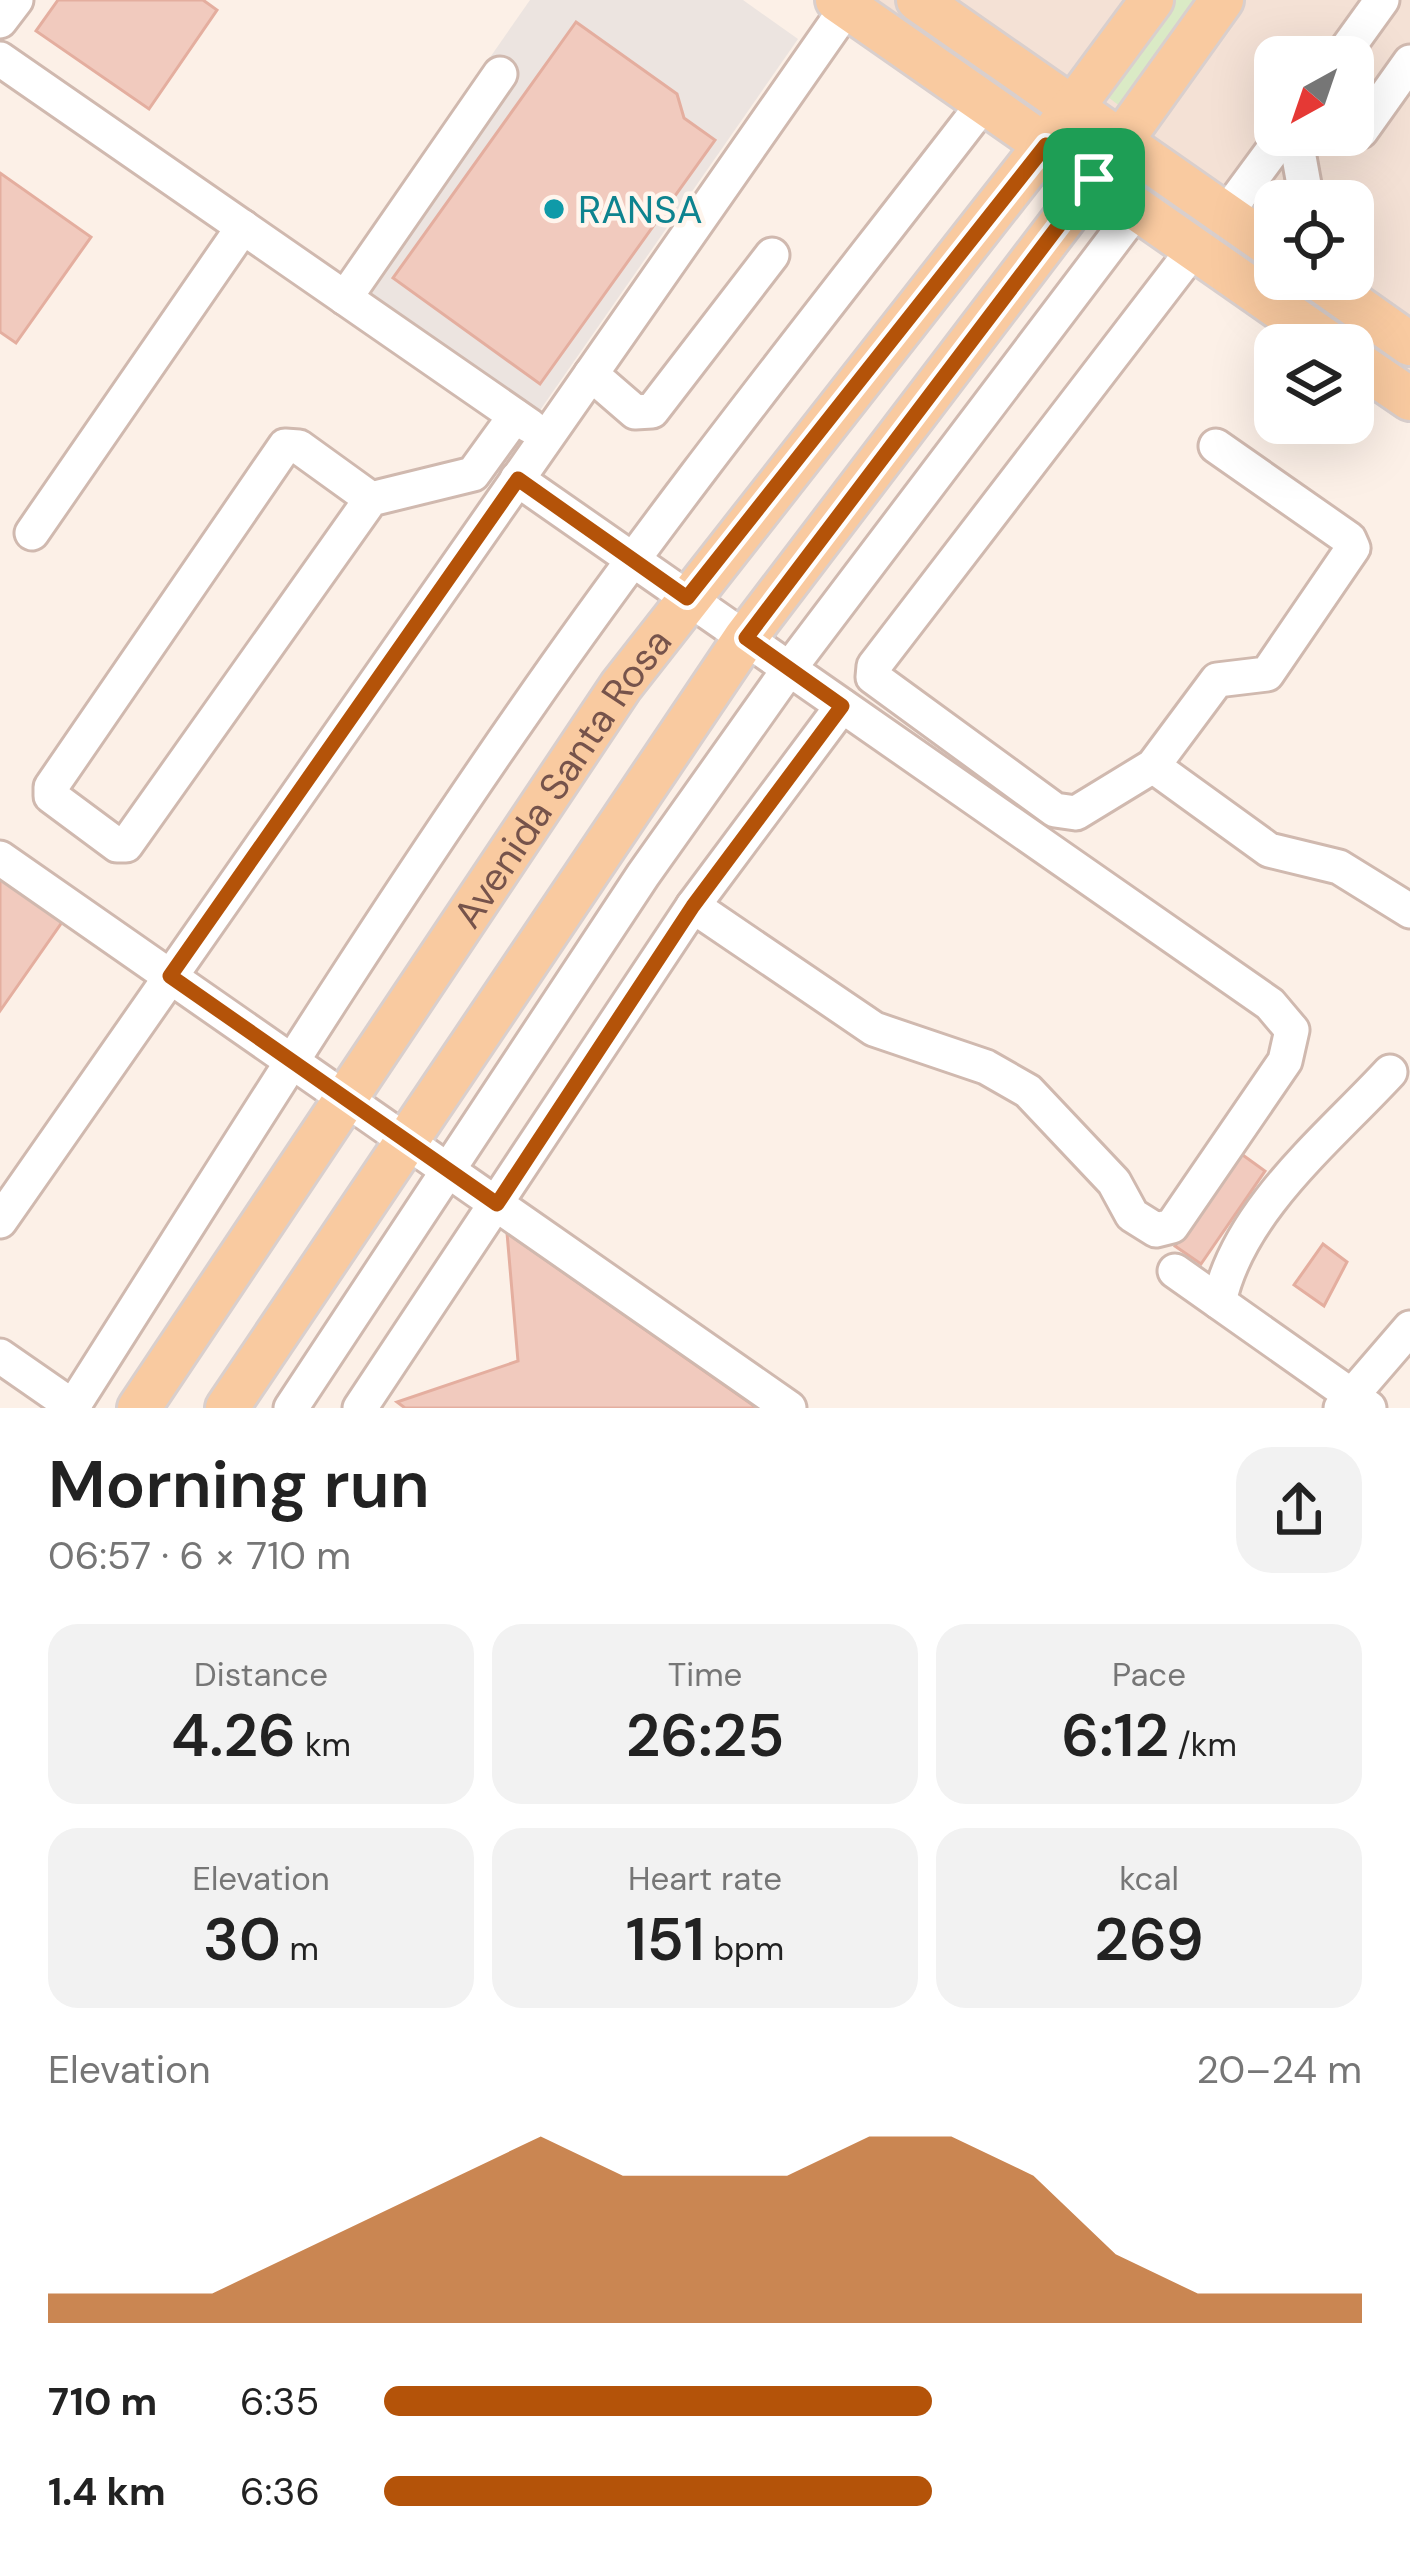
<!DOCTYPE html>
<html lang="en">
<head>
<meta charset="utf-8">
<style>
	:root { --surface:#fff; --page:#f2f2f2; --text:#222; --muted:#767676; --accent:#b45309 }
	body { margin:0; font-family:"DM Sans",sans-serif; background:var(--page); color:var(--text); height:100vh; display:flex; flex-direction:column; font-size:45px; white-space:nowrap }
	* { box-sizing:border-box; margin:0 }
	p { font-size:39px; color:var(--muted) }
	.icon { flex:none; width:66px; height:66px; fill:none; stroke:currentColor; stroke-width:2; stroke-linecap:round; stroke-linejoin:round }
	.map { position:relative; height:1408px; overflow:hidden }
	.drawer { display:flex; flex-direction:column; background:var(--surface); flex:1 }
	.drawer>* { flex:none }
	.needle { width:78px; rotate:220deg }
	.buttons { position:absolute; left:1254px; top:36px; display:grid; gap:24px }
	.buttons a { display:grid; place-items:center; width:120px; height:120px; border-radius:24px; background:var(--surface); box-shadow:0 12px 48px #0002; font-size:60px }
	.pin { position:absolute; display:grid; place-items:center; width:102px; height:102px; color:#fff; margin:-51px; border-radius:24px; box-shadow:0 6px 18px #0006 }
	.round { display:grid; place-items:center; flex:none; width:126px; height:126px; border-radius:36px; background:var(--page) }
	.overview { display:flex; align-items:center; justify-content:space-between; height:204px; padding:0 48px }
	h1 { font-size:66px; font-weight:600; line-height:90px }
	.figures { display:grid; grid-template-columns:repeat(3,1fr); gap:18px; height:204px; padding:12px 48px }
	.figures div { display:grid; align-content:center; border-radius:30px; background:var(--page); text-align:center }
	.figures b { font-size:60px; font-weight:600 }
	.figures small { font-size:33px; font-weight:400 }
	.figures p { font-size:33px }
	.chart { height:336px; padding:24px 48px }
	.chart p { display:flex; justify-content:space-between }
	.chart svg { width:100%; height:216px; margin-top:12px; fill:var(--accent); opacity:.7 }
	ul { padding:0 48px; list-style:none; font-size:39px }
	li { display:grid; grid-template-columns:192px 144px 1fr; align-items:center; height:90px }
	li i { height:30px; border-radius:15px; background:var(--accent) }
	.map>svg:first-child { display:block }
	.residential { fill:#f4e1d5; fill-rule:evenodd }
	.industrial { fill:#ece4e0 }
	.green { fill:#daeac5 }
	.building { fill:#f1cabe; stroke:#e4ae9f; stroke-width:3 }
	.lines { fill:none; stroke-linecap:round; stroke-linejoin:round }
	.minor-casing { stroke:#d0b9af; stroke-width:39 }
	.major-casing { stroke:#d9cfcd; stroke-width:48 }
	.minor { stroke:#fff; stroke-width:33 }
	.major { stroke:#f9caa0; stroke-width:42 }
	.route-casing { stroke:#fff; stroke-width:24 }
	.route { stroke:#b45309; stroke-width:15 }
	.culture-dot { fill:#0f9aa8; stroke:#fff5ed; stroke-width:4.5 }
	.labels { text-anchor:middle; stroke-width:9; stroke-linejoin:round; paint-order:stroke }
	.culture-label { font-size:39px; fill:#0d838f; stroke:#fff5ed; text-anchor:start }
	.street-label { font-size:39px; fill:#76534b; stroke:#fff5ed }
</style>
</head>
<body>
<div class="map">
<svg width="1410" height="1408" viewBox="0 0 1410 1408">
	<rect width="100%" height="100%" fill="#fcf0e7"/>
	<!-- residential -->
	<path class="residential" d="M862 0H1410V382ZM1275 57H1353V135H1275ZM1275 201H1353V279H1275Z"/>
	<!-- industrial -->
	<polygon class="industrial" points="530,0 743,0 798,39 536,416 337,277"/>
	<!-- green -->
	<polygon class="green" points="1158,0 1198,0 1121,107 1095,87"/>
	<!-- building -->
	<g class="building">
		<polygon points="58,0 203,0 217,10 149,109 36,31"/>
		<polygon points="576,22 677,94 684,118 715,140 540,384 393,278"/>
		<polygon points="0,173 91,237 16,343 0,332"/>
		<polygon points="0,868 67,915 0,1011"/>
		<polygon points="1240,1153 1265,1171 1201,1264 1175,1246"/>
		<polygon points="507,1233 757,1408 405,1408 397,1402 518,1361"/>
		<polygon points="1323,1244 1347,1262 1324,1306 1294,1285"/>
	</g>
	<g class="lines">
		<defs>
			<g id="minor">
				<polyline points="0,21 16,0"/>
				<polyline points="1341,57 1382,0"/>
				<polyline points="0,59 530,426"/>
				<polyline points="1361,131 1410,62"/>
				<polyline points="1295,135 1307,201"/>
				<polyline points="1225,215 1284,135"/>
				<polyline points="1194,249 874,666 873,677 1055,810 1076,813 1153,766 1217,680 1267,674 1353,548 1349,539 1216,446"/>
				<polyline points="345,298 500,74"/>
				<polyline points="591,374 635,412 652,411 772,255"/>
				<polyline points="371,499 299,447 285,446 51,787 51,796 117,845 126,845 371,499 473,474 515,416"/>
				<polyline points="32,533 243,227"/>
				<polyline points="1153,766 1269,850 1339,867 1410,911"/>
				<polyline points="0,858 789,1408"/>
				<polyline points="693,906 842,706"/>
				<polyline points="0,1221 852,0"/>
				<polyline points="1175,1271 1369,1408"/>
				<path d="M1219 1302C1239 1210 1328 1139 1390 1072"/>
				<polyline points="0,1356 75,1408"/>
				<path d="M72 1408C221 1174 367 937 526 709 670 501 830 303 984 103"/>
				<polyline points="291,1408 643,875 789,669 1137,209"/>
				<polyline points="360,1408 693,906 874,1029 986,1067 1028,1091 1114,1182 1132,1215 1156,1230 1172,1226 1285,1061 1292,1030 1270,1004 517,479"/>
				<polyline points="1341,1408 1410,1328"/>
			</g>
			<g id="major">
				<polyline points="837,0 1332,345"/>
				<polyline points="918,0 1275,249"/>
				<polyline points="1318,279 1410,344"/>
				<polyline points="1353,360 1410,399"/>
				<path id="s1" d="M139 1408 621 686 1045 145 1152 0"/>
				<polyline points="227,1408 745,638 1094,179 1222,0"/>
			</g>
		</defs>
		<!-- minor casing -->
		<use href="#minor" class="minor-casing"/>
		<!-- major casing -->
		<use href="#major" class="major-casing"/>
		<!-- minor -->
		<use href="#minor" class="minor"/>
		<!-- major -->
		<use href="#major" class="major"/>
	</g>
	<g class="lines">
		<defs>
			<polygon id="route" points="1046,145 1094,179 746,638 842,706 693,906 497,1204 170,976 518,479 687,598"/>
		</defs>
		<!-- route casing -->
		<use href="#route" class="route-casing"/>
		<!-- route -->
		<use href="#route" class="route"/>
	</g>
	<!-- markers -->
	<circle class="culture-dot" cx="554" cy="209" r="12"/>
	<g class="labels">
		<!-- culture labels -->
		<g class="culture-label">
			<text x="578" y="223">RANSA</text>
		</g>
		<!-- street labels -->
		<g class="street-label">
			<text dy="14" stroke="none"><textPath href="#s1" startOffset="759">Avenida Santa Rosa</textPath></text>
		</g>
	</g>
</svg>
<div class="buttons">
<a><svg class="needle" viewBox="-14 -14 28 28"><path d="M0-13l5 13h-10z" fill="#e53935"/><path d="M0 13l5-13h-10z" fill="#767676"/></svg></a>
<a><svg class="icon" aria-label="locate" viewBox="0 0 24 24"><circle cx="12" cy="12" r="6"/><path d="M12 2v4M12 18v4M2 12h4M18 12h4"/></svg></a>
<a><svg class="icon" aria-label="layers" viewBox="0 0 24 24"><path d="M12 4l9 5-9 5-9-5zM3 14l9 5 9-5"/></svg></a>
</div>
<div class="pin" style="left:1094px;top:179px;background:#1e9e55"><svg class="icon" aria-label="arrive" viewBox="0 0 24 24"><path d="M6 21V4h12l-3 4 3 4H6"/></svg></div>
</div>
<section class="drawer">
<div class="overview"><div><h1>Morning run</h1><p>06:57 · 6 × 710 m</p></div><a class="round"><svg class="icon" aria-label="share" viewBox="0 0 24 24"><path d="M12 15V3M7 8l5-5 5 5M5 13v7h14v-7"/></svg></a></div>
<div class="figures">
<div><p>Distance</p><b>4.26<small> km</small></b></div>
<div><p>Time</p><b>26:25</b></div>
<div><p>Pace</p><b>6:12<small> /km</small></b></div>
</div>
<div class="figures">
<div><p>Elevation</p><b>30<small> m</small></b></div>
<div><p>Heart rate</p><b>151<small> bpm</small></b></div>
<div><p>kcal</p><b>269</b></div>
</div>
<div class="chart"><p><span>Elevation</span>20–24 m</p>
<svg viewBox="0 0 160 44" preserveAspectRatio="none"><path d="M0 44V38L10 38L20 38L30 30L40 22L50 14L60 6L70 14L80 14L90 14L100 6L110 6L120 14L130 30L140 38L150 38L160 38V44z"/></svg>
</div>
<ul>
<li><b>710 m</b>6:35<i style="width:56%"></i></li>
<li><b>1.4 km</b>6:36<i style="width:56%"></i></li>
</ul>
</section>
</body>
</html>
